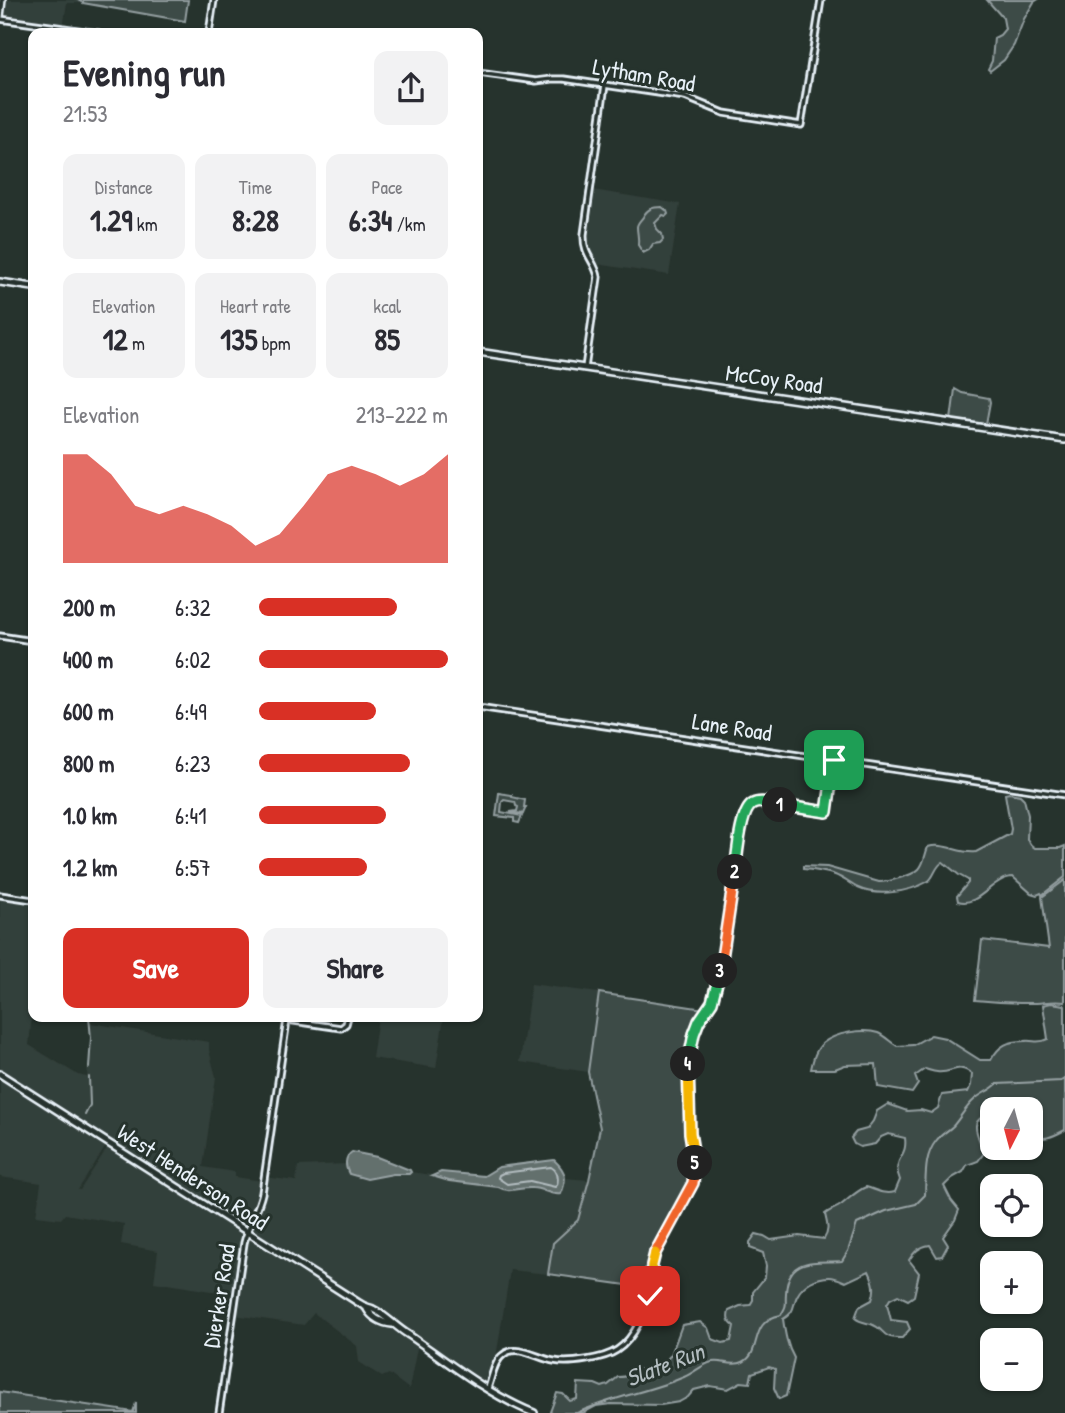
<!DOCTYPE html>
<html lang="en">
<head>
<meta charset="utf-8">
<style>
	:root { --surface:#fff; --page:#f2f2f3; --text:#2b2b33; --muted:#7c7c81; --accent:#d93025 }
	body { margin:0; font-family:"Patrick Hand",sans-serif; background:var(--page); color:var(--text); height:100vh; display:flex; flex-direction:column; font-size:26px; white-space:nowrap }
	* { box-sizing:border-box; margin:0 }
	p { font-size:23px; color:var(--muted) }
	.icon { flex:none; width:38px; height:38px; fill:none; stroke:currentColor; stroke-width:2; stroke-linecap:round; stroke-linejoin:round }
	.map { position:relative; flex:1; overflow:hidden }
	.drawer { position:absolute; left:28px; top:28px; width:455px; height:994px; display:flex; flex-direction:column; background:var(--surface); border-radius:14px; box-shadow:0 2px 5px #0004 }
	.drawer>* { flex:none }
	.needle { width:46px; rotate:186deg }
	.controls { position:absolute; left:980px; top:1097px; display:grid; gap:14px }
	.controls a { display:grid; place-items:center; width:63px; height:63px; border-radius:14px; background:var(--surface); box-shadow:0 2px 5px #0004; font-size:35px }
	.pin { position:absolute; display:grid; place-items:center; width:60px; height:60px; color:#fff; margin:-30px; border-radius:14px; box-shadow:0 4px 10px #0006 }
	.km { position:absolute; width:35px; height:35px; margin:-18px; border-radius:50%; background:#222; color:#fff; font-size:19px; line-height:35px; text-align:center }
	.round { display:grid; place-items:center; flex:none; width:74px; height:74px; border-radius:14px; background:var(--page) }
	.summary { display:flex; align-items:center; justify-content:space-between; height:119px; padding:0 35px }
	h1 { font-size:38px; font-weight:800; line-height:52px }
	.metrics { display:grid; grid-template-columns:repeat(3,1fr); gap:10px; height:119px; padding:7px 35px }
	.metrics div { display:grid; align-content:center; border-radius:14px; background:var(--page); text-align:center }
	.metrics b { font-size:30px; font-weight:800 }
	.metrics small { font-size:19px; font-weight:400 }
	.metrics p { font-size:19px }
	.chart { height:196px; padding:14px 35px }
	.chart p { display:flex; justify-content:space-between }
	.chart svg { width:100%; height:126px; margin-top:7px; fill:var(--accent); opacity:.7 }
	.action { display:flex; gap:14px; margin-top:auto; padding:14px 35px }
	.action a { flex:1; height:80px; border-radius:14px; background:var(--accent); color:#fff; font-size:28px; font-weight:800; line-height:80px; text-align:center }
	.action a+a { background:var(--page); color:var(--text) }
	ul { padding:0 35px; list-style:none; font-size:23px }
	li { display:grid; grid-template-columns:112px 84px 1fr; align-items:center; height:52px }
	li i { height:18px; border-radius:9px; background:var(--accent) }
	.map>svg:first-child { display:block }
	.built { fill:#333f3a; fill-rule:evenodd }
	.green { fill:#3e4b47; stroke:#939ea0; stroke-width:2 }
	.water { fill:#636f6d; stroke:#98a3a5; stroke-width:2 }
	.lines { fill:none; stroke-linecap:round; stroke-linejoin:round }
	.shore { stroke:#b3bdc0; stroke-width:2 }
	.stream { stroke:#98a3a5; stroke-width:2 }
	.minor-casing { stroke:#e8f1f8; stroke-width:9 }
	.major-casing { stroke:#e8f1f8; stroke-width:10 }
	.minor { stroke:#26332d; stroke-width:3.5 }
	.major { stroke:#26332d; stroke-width:5 }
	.split-1-casing { stroke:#fff; stroke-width:14 }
	.split-2-casing { stroke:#fff; stroke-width:14 }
	.split-3-casing { stroke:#fff; stroke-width:14 }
	.split-4-casing { stroke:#fff; stroke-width:14 }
	.split-5-casing { stroke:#fff; stroke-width:14 }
	.split-6-casing { stroke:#fff; stroke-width:14 }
	.split-7-casing { stroke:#fff; stroke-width:14 }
	.split-1 { stroke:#22a559; stroke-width:9 }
	.split-2 { stroke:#22a559; stroke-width:9 }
	.split-3 { stroke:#f0652b; stroke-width:9 }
	.split-4 { stroke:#22a559; stroke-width:9 }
	.split-5 { stroke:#f5b400; stroke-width:9 }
	.split-6 { stroke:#f0652b; stroke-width:9 }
	.split-7 { stroke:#f5b400; stroke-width:9 }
	.labels { text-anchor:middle; stroke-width:6; stroke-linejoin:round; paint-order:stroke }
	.street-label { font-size:23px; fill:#e8f1f8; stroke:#26332d }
	.water-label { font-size:24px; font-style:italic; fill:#b3bdc0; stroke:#26332d }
</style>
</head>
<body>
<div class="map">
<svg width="1065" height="1413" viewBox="0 0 1065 1413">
	<rect width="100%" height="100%" fill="#26332d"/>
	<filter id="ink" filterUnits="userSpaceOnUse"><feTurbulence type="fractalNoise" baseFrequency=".0143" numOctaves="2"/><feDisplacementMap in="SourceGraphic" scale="14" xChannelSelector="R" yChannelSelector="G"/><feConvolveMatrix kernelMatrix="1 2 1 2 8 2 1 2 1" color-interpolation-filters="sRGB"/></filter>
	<g filter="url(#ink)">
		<!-- built -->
		<g class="built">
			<polygon points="0,0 81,0 83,3 67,3 63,28 0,19"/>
			<polygon points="593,190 680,204 669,275 596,264 589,255 587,242 588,222"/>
			<path d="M0 895 33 900V1005L29 1045 78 1075 87 1077 91 1023 209 1042V1050L216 1077 203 1167 235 1172V1177L263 1181 264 1177 296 1181 298 1166 346 1164 349 1174 367 1179 393 1174H409L411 1172 432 1175 434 1178 449 1181 498 1187 512 1191 530 1188H537L555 1196 564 1186 565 1178 589 1180 578 1220 553 1243 548 1274 510 1270 496 1358 485 1386 418 1343 409 1389 389 1374 382 1377 359 1362 357 1346 314 1313 304 1325 234 1315 236 1295 154 1282 158 1251 121 1244 124 1224 65 1214 61 1219 36 1216 41 1183 0 1177ZM110 1140 286 1251V1256L109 1145 80 1190H78Z"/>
			<polygon points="531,984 599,993 588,1072 520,1062"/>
			<polygon points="378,1017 444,1017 436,1068 372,1058"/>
		</g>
		<!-- green -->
		<g class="green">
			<polygon points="78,0 188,0 185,21 83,3"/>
			<polygon points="987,0 1037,0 1034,2 1024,19 1014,45 1004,60 990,71 988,69 992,61 994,38 1000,35 1005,29 1003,18"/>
			<path d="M662 207 667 211 668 214 666 216 663 215 655 223 657 229 662 234 663 240 660 243 653 244 649 250 643 253 638 245C639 238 637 233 637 227 637 223 641 220 643 217 647 209 652 207 662 207Z"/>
			<polygon points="955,389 962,393 989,398 990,402 986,424 982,425 951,420"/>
			<polygon points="499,793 512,795 512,797 525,800 524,807 526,807 523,814 510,812 517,811 518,807 516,806 515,802 504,800 502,802 501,812 522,816 519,823 514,822 514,818 496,816"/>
			<path d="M1009 793 1020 795 1024 799 1028 815 1027 839 1031 845 1035 848H1060L1065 846V877L1042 895 1041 893 1037 895 1031 893 1013 877C992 877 979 908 958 901L957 896 968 883V880L959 875 943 862C934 867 935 878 927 882 909 892 877 897 858 888 850 884 843 878 835 875 824 871 814 870 803 869V866L827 867 879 882C887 882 912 876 919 869 924 864 925 854 928 847 944 842 959 854 976 852L1010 834 1011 829 1005 794Z"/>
			<path d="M1065 880V1002C1053 1000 1043 1003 1031 1003 1012 1003 994 1002 975 1000L982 940 1049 948 1042 897Z"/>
			<path d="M599 993 704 1009C693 1025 687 1042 685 1062L686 1134 693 1165 692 1179 654 1250 649 1260 648 1288 548 1274 553 1243 578 1220 589 1180 600 1128 588 1072Z"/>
			<path d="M1051 1003 1065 1005V1130C1054 1136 1042 1142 1031 1135V1110H992V1114C965 1119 979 1136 984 1153L978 1161 967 1165 963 1172 952 1178 944 1186 951 1200 959 1210 955 1220 943 1237 948 1245 942 1256 937 1257 930 1245C919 1247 915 1251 909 1260L919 1273 914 1296 908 1300 898 1295 890 1299 887 1304 891 1320 907 1322 910 1329 902 1338C880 1339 886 1329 871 1324 865 1322 861 1323 855 1318L859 1307 872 1300C876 1289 874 1282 869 1271L846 1282C841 1280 835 1277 830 1277 816 1277 803 1284 797 1296 792 1307 796 1311 783 1319 785 1333 787 1346 794 1358L786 1396 779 1399 774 1388 775 1369 769 1367 752 1373 750 1383 741 1382 728 1389 710 1386 694 1390 688 1397 679 1402 661 1405 611 1404 596 1406 583 1413H552L550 1412 557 1393 563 1394 570 1401 577 1399 578 1383 595 1384 602 1387 608 1385 618 1377C627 1377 630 1376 635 1368 647 1371 648 1380 662 1373L668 1358 671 1355 682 1325 700 1322 708 1328 712 1339 723 1343 731 1341 734 1326C728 1321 727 1319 729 1311L740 1306 750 1305 753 1300V1292L765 1277 766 1266 763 1253 750 1248V1242L756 1234 764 1236 771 1240 799 1236 824 1239C830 1230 827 1224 825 1214 830 1210 835 1209 841 1205 850 1198 856 1191 866 1187 877 1190 883 1195 895 1192L900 1180C891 1157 908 1159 905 1138L888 1134 881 1137 875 1144 860 1147 854 1144 851 1138 856 1132 867 1129 873 1121 877 1111 888 1104 907 1111 921 1110 931 1113 938 1108 942 1095 968 1092 971 1085 972 1074C958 1062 952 1074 937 1072 933 1072 929 1070 925 1069L915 1076 918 1084 912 1093 878 1087 876 1064 845 1065 835 1069H811C813 1060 815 1050 823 1043 835 1033 863 1028 878 1033 885 1036 890 1042 897 1046L913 1045 931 1035 945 1038 980 1060H991C999 1045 1008 1041 1025 1041 1034 1040 1039 1044 1048 1039L1043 1005Z"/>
			<polygon points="0,1392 133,1412 136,1403 136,1413 0,1413"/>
		</g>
		<!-- water -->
		<g class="water">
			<path d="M352 1152 377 1157 410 1170 411 1172 409 1174H393L367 1179 349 1174C345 1167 344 1157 352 1152Z"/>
			<path d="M554 1160C567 1172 567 1179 561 1194 550 1196 543 1188 532 1188 519 1187 510 1194 498 1187L449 1181 432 1176 441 1172 484 1176 499 1167Z"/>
		</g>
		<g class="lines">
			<!-- shore -->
			<path class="shore" d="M551 1167C558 1171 559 1177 557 1185L555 1187 530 1181 507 1184 498 1178 499 1175 503 1173Z"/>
			<!-- stream -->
			<g class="stream">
				<polyline points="89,1068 91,1038 89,1017"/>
				<polyline points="85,1115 90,1105 89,1077"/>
				<path d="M577 1413C611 1397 649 1392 684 1377 694 1373 701 1365 712 1362 722 1360 733 1367 743 1362 763 1352 748 1321 781 1315 788 1303 785 1306 786 1293 788 1256 814 1263 842 1261L848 1251 857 1224 886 1211 916 1204 925 1195C926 1176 924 1156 936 1141 940 1135 948 1131 953 1126 960 1118 966 1107 974 1100 981 1093 990 1091 997 1084L1061 1081 1065 1079"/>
			</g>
			<defs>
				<g id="minor">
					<polyline points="0,19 99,33"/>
					<polyline points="209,33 214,0"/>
					<polyline points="478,73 536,81 552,79 564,79 685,97 724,113 801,125 821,0"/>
					<path d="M585 368 598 277C595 260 583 256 584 234L605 85"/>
					<polyline points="0,636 33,641"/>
					<polyline points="478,707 1065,795"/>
					<polyline points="0,895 33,900"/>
					<path d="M488 1388C492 1378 494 1361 503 1355 517 1343 539 1359 554 1361 569 1364 604 1359 617 1350 634 1339 649 1307 651 1286 653 1275 651 1265 655 1254 662 1233 679 1208 691 1189 700 1168 691 1150 689 1130 687 1099 684 1060 695 1031 701 1015 712 1006 717 988L744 814 748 807 757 803 827 812 834 760"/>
					<path d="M219 1413 244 1243C248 1225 258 1211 262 1193L287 1020 341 1028 346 1024 348 1017"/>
				</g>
				<g id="major">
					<polyline points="0,17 2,0"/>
					<polyline points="0,282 33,287"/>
					<polyline points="478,352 1065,440"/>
					<path d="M0 1074 359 1303C364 1307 368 1307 373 1309 384 1314 398 1329 409 1335 449 1363 489 1395 534 1413"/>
					<path d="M367 1309C372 1318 382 1323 392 1324"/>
				</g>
			</defs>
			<!-- minor casing -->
			<use href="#minor" class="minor-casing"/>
			<!-- major casing -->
			<use href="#major" class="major-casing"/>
			<!-- minor -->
			<use href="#minor" class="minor"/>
			<!-- major -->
			<use href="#major" class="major"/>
		</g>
	</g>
	<g class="lines" filter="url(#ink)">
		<defs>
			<polyline id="split-1" points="780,805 827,812 834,760"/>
			<path id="split-2" d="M735 872C737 858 740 810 753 804 760 800 772 804 780 805"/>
			<polyline id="split-3" points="720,971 735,872"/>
			<polyline id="split-4" points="688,1064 694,1034 699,1021 712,1002 720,971"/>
			<polyline id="split-5" points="688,1064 690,1133 695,1163"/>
			<polyline id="split-6" points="655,1253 693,1183 695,1163"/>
			<polyline id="split-7" points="650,1296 652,1265 655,1253"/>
		</defs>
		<!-- split-1 casing -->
		<use href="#split-1" class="split-1-casing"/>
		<!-- split-2 casing -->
		<use href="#split-2" class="split-2-casing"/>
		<!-- split-3 casing -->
		<use href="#split-3" class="split-3-casing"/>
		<!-- split-4 casing -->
		<use href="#split-4" class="split-4-casing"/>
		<!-- split-5 casing -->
		<use href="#split-5" class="split-5-casing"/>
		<!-- split-6 casing -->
		<use href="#split-6" class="split-6-casing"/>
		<!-- split-7 casing -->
		<use href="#split-7" class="split-7-casing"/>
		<!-- split-1 -->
		<use href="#split-1" class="split-1"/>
		<!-- split-2 -->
		<use href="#split-2" class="split-2"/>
		<!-- split-3 -->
		<use href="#split-3" class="split-3"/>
		<!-- split-4 -->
		<use href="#split-4" class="split-4"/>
		<!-- split-5 -->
		<use href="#split-5" class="split-5"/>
		<!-- split-6 -->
		<use href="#split-6" class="split-6"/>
		<!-- split-7 -->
		<use href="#split-7" class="split-7"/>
	</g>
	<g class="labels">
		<!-- street labels -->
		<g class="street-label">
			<text transform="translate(644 75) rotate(10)" y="8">Lytham Road</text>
			<text transform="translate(774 379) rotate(8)" y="8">McCoy Road</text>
			<text transform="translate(732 727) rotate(9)" y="8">Lane Road</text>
			<text transform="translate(193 1177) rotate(33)" y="8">West Henderson Road</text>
			<text transform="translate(219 1296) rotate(-81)" y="8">Dierker Road</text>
		</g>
		<!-- water labels -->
		<g class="water-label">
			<text transform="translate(665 1365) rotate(-21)" y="8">Slate Run</text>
		</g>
	</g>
</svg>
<div class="controls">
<a><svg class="needle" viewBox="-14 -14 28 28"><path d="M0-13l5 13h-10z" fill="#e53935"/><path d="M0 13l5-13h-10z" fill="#7c7c81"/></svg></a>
<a><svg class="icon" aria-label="locate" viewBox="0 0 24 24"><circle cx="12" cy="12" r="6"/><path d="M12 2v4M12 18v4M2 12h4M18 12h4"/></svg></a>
<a>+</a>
<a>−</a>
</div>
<div class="pin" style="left:834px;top:760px;background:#1e9e55"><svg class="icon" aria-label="arrive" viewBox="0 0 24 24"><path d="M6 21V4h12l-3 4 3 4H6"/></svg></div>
<div class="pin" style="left:650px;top:1296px;background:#d93025"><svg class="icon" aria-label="check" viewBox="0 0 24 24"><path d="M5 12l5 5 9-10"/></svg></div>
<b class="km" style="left:780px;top:805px">1</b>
<b class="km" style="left:735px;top:872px">2</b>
<b class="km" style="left:720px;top:971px">3</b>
<b class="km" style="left:688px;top:1064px">4</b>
<b class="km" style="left:695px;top:1163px">5</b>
<section class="drawer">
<div class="summary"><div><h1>Evening run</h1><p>21:53</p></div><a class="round"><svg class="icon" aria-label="share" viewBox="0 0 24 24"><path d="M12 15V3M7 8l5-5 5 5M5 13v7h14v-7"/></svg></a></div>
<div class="metrics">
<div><p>Distance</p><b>1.29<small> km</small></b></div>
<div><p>Time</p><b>8:28</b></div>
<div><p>Pace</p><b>6:34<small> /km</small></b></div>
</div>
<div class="metrics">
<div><p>Elevation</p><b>12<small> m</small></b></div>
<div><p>Heart rate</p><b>135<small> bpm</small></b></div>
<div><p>kcal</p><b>85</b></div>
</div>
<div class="chart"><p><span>Elevation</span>213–222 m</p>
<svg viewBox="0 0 160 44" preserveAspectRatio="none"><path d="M0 44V6L10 6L20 13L30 24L40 27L50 24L60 27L70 31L80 38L90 34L100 24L110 13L120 10L130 13L140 17L150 13L160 6V44z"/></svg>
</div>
<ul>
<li><b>200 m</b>6:32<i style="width:73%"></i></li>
<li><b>400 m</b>6:02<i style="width:100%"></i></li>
<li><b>600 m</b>6:49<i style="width:62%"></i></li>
<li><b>800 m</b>6:23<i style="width:80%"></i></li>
<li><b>1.0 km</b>6:41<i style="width:67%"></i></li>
<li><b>1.2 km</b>6:57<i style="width:57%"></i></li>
</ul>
<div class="action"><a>Save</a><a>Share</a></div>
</section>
</div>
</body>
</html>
